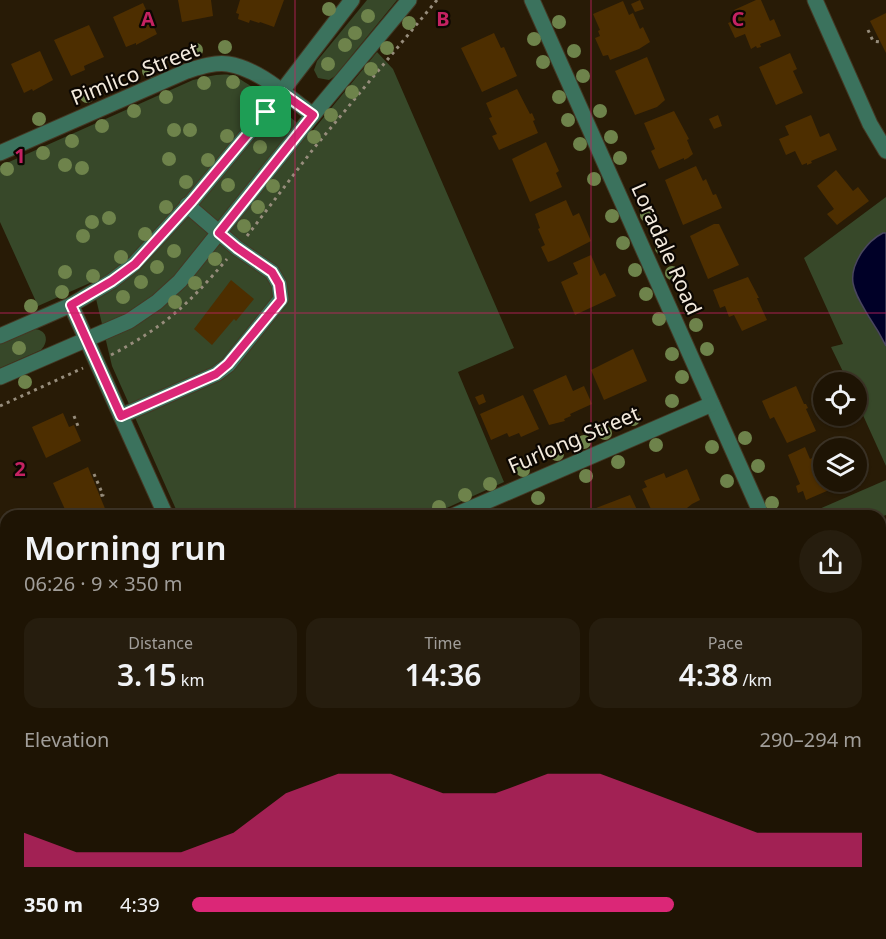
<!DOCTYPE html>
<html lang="en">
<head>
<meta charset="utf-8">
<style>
	:root { --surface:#1e1404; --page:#261d0e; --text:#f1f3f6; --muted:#a19e9a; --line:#3c3326; --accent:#db2777 }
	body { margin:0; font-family:"Noto Sans",sans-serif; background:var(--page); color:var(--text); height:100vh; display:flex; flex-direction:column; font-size:22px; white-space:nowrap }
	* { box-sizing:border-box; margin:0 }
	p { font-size:20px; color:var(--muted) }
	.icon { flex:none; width:33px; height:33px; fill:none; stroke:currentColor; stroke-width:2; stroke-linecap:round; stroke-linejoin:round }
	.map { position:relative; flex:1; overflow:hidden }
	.drawer { position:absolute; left:0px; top:510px; width:886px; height:429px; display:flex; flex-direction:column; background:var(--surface); border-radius:18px 18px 0 0; box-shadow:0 2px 4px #0004,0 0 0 2px var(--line) }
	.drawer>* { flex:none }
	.tools { position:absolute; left:813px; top:372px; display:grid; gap:12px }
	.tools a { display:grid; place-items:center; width:54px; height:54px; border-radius:50%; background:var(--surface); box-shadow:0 2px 4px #0004,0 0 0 2px var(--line); font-size:30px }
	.pin { position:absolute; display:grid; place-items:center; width:51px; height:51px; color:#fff; margin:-26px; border-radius:12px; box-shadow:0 3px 9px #0006 }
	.round { display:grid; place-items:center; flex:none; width:63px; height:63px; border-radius:32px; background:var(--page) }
	.headline { display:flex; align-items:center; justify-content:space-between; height:102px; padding:0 24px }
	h1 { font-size:33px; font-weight:600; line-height:45px }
	.stats { display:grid; grid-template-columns:repeat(3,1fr); gap:9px; height:102px; padding:6px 24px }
	.stats div { display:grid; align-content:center; border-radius:15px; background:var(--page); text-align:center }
	.stats b { font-size:30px; font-weight:600 }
	.stats small { font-size:16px; font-weight:400 }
	.stats p { font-size:16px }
	.chart { height:168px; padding:12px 24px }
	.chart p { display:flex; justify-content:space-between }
	.chart svg { width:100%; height:108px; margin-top:6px; fill:var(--accent); opacity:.7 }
	ul { padding:0 24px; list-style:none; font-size:20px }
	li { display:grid; grid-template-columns:96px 72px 1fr; align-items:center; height:45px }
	li i { height:15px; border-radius:8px; background:var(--accent) }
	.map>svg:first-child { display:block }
	.green { fill:#374829 }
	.water { fill:#000027; stroke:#49465e; stroke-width:1.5 }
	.building { fill:#4d2e00 }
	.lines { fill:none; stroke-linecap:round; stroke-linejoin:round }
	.minor-casing { stroke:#443824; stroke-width:17 }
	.path { stroke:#978d7c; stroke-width:3; stroke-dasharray:3 4.5; stroke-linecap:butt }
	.minor { stroke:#3b725d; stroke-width:15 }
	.tree { fill:#6e834b }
	.route-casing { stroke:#fff; stroke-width:12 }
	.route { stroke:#db2777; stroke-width:8 }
	.grid { fill:none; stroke:#c42262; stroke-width:1.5; stroke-opacity:0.55 }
	.labels { text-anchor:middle; stroke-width:4.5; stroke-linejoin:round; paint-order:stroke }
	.street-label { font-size:21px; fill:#f3eadd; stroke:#0c0702 }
	.grid-label { font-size:20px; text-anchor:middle; font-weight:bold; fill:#c42262; stroke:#0c0702; stroke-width:4.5; stroke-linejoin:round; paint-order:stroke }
</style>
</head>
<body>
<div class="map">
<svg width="886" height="939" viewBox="0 0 886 939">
	<rect width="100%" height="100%" fill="#281b06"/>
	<!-- green -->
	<g class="green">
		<polygon points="367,0 397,0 335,76 329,80 318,78 314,70 317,61"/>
		<path d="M377 52 393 69 514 348 458 372 504 482 429 516H179L112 366 92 282 38 306 0 222V166L193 80C204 78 218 73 230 75 246 78 295 121 310 134Z"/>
		<polygon points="886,197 886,233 883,233 858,299 886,346 886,466 857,402 856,382 848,382 831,347 843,344 804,258"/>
		<path d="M33 329C46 329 50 340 41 350L0 368V343Z"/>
		<polygon points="886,480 886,515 881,517 803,516"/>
	</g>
	<!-- water -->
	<path class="water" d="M883 233H886V346C881 336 875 326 869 317 855 293 844 279 862 252 868 244 873 238 883 233Z"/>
	<!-- building -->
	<g class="building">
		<polygon points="178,0 211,0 213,16 182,22"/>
		<polygon points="240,0 284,0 274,27 260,22 259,23 250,20 249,23 238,19 239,14 236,13"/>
		<polygon points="640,0 644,9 635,12 631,4"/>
		<polygon points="756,0 761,0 770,21 774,19 781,36 760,44 761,47 757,48 756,46 751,49 745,34 735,38 728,23 738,19 734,10"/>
		<polygon points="623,1 629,15 633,13 640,29 643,27 650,42 639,49 610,60 608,55 603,56 595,38 600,36 598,31 600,30 593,14"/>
		<polygon points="143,3 157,34 136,45 136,43 126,47 113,17"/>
		<polygon points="886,13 886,53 870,21"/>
		<polygon points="89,25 104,57 84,66 85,70 71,76 54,40"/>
		<polygon points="494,33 501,48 504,47 517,76 482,92 461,48"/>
		<polygon points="40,51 53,80 33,91 32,89 24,93 11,64"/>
		<polygon points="790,53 797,69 793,71 803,93 776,105 759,67"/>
		<polygon points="647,57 665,100 657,107 635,115 615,71"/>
		<polygon points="517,89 530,114 532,113 535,120 533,121 538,133 499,150 492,136 497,134 489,118 492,117 486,103"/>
		<polygon points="674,111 689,139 687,140 693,154 688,158 684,160 684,158 659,169 651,151 655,149 644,123"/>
		<polygon points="718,115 722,126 714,129 709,119"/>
		<polygon points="811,115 820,137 829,133 837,150 811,161 812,163 807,165 807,163 802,165 795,151 786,155 779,139 789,135 785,126"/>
		<polygon points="546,142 559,171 556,173 562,187 530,202 512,159"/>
		<polygon points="696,166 703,181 706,179 713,195 716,194 722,208 683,225 665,180"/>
		<polygon points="836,170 853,191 858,187 869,201 837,225 827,214 834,209 817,186"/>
		<polygon points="566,200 573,216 579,213 591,241 554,260 548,262 541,247 545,245 538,229 540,228 535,214"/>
		<polygon points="714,224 719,224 739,265 708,279 690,236"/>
		<polygon points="591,255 600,276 605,273 616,296 575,315 561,282 578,274 573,263"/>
		<polygon points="748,277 759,298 757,298 767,320 742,331 734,315 729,317 725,306 720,308 713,290"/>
		<polygon points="231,280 254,299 236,321 234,319 212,345 194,329"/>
		<polygon points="633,349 647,381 604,400 591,370"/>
		<polygon points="566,375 573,391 584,386 592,404 570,414 571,416 564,419 565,421 549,425 533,390"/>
		<polygon points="796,386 804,404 806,404 808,408 806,409 816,431 787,443 774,417 770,419 762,401"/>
		<polygon points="483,394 486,402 479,405 475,397"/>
		<polygon points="523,395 539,429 521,437 519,433 509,437 507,433 491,440 480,414"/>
		<polygon points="63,413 69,427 74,425 81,441 46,458 32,427"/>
		<polygon points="805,447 810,459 824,452 824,482 841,482 843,484 806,500 803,491 798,493 796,486 800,484 788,455"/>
		<polygon points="88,467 106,511 97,516 68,516 53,483"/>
		<polygon points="687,469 700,500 692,504 687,508 688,510 674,516 654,516 642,489 647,487 644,481 664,473 666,478"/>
		<polygon points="630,495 640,516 587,516 586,514 596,508"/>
		<polygon points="0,584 3,590 6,588 6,624 0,626"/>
		<polygon points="6,638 6,673 0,660 0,641"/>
		<polygon points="0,908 6,921 6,933 11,933 13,936 7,939 0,939"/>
		<polygon points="126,933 161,933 164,939 128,939"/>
		<polygon points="257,933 293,933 295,937 291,939 254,939 253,936"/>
		<polygon points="404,933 445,933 447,939 406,939"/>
	</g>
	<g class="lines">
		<defs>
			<g id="minor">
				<polyline points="532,0 762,516"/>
				<polyline points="815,0 870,124 886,151"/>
				<path d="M0 153 187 71C200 67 215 62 228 64 260 69 288 97 313 115"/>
				<polyline points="71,305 166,516"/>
				<polyline points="0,336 71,305 112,281 134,264 192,201 266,112 352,0"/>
				<polyline points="0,377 129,321 157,302 180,281 313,115 409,0"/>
				<polyline points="121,416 216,374 228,365 281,299 279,284 272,272 237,248 187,205"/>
				<polyline points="453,516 712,404"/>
				<polyline points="0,788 6,801"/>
				<polyline points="0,847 6,844"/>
				<polyline points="64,933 67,939"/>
				<polyline points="349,933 352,939"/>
			</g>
		</defs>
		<!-- minor casing -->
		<use href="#minor" class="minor-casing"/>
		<!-- path -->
		<g class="path">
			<polyline points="868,30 873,41 880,42"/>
			<polyline points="247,236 314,148 437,0"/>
			<path d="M111 355C164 327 189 304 227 259"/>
			<polyline points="0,406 83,368"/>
			<polyline points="74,416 78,426 75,428"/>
			<polyline points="94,474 103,495 99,496"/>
			<polyline points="0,675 6,673"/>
			<polyline points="297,933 300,939"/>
			<polyline points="402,933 405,939"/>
		</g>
		<!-- minor -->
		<use href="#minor" class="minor"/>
	</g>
	<!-- trees -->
	<g class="tree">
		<circle cx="329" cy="9" r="7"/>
		<circle cx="368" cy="16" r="7"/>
		<circle cx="559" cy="22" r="7"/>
		<circle cx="409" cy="23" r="7"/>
		<circle cx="355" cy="33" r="7"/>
		<circle cx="534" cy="39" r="7"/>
		<circle cx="345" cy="45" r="7"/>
		<circle cx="225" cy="47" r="7"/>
		<circle cx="387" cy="48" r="7"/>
		<circle cx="196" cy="50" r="7"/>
		<circle cx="574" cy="51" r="7"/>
		<circle cx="175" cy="59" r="7"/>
		<circle cx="543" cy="62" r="7"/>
		<circle cx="328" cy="64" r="7"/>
		<circle cx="371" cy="69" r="7"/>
		<circle cx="149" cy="71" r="7"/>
		<circle cx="583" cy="76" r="7"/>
		<circle cx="233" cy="82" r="7"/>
		<circle cx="204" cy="83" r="7"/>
		<circle cx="352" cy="92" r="7"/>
		<circle cx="87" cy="96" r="7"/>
		<circle cx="166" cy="97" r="7"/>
		<circle cx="559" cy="97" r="7"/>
		<circle cx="134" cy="111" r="7"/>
		<circle cx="600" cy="111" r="7"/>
		<circle cx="331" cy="115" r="7"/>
		<circle cx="39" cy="119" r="7"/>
		<circle cx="568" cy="120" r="7"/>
		<circle cx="102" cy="126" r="7"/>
		<circle cx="174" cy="130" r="7"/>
		<circle cx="190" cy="130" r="7"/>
		<circle cx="227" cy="136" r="7"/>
		<circle cx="314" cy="137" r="7"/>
		<circle cx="611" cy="137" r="7"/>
		<circle cx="72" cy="141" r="7"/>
		<circle cx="580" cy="144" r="7"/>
		<circle cx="260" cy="147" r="7"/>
		<circle cx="43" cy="153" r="7"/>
		<circle cx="620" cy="158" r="7"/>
		<circle cx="169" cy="159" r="7"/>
		<circle cx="208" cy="160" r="7"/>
		<circle cx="65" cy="165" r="7"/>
		<circle cx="82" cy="168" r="7"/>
		<circle cx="7" cy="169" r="7"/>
		<circle cx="594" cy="179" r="7"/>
		<circle cx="186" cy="182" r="7"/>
		<circle cx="228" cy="185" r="7"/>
		<circle cx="273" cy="186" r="7"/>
		<circle cx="166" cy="207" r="7"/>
		<circle cx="258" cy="207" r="7"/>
		<circle cx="647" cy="215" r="7"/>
		<circle cx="612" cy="216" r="7"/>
		<circle cx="109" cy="218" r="7"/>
		<circle cx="92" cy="222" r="7"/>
		<circle cx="244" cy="226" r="7"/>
		<circle cx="145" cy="234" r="7"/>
		<circle cx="83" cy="236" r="7"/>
		<circle cx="623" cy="243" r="7"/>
		<circle cx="662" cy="248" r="7"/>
		<circle cx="174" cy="251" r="7"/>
		<circle cx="121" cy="257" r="7"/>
		<circle cx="215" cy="259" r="7"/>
		<circle cx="157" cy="267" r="7"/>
		<circle cx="635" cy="270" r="7"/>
		<circle cx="65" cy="272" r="7"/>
		<circle cx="672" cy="273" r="7"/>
		<circle cx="93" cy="276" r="7"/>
		<circle cx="141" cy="282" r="7"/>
		<circle cx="195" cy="283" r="7"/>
		<circle cx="62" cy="292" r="7"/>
		<circle cx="646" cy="294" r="7"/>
		<circle cx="123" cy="297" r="7"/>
		<circle cx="175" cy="302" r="7"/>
		<circle cx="31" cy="306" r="7"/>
		<circle cx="659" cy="319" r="7"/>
		<circle cx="696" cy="325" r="7"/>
		<circle cx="19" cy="348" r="7"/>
		<circle cx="707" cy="349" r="7"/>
		<circle cx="672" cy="354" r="7"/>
		<circle cx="682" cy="377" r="7"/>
		<circle cx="25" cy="382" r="7"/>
		<circle cx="672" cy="401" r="7"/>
		<circle cx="633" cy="419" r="7"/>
		<circle cx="605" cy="433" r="7"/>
		<circle cx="745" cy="438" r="7"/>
		<circle cx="584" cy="442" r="7"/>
		<circle cx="656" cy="445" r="7"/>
		<circle cx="712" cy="447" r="7"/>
		<circle cx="557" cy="454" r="7"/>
		<circle cx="618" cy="462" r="7"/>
		<circle cx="758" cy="466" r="7"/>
		<circle cx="523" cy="470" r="7"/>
		<circle cx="586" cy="476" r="7"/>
		<circle cx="727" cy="481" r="7"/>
		<circle cx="490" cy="484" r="7"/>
		<circle cx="465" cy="495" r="7"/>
		<circle cx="538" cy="498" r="7"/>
		<circle cx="772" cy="503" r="7"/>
		<circle cx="439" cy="507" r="7"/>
	</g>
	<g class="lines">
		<defs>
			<polygon id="route" points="282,93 313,115 219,233 237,248 272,272 279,284 281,300 228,364 216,374 121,416 71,305 112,281 135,264 192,201"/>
		</defs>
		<!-- route casing -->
		<use href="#route" class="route-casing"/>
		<!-- route -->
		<use href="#route" class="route"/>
	</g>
	<!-- grid -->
	<path class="grid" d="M295 0V516M591 0V516M0 313H886M0 626H6M880 626H886M295 933V939M591 933V939"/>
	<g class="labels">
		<!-- street labels -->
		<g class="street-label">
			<text transform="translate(135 74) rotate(-22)" y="7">Pimlico Street</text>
			<text transform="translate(666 249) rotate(66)" y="7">Loradale Road</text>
			<text transform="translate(574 440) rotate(-23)" y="7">Furlong Street</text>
		</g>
	</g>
	<g class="grid-label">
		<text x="148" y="26">A</text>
		<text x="443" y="26">B</text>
		<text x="738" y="26">C</text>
		<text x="20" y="163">1</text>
		<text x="20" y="476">2</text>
	</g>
</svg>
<div class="tools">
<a><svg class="icon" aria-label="locate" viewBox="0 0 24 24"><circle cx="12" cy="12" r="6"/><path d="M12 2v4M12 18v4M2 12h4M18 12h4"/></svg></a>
<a><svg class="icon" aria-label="layers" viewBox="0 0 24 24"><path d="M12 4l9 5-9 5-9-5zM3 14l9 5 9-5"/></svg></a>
</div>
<div class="pin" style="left:266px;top:112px;background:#1e9e55"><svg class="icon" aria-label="arrive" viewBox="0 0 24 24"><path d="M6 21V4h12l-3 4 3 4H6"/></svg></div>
<section class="drawer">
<div class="headline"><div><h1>Morning run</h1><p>06:26 · 9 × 350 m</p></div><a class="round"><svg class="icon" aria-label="share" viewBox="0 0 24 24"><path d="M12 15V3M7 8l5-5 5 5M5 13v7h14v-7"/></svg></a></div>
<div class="stats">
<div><p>Distance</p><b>3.15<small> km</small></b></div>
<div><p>Time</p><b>14:36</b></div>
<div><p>Pace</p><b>4:38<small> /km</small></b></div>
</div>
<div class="chart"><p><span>Elevation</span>290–294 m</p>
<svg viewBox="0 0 160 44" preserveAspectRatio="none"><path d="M0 44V30L10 38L20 38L30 38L40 30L50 14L60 6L70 6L80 14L90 14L100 6L110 6L120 14L130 22L140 30L150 30L160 30V44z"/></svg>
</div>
<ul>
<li><b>350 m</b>4:39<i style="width:72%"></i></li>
</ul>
</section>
</div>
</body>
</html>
